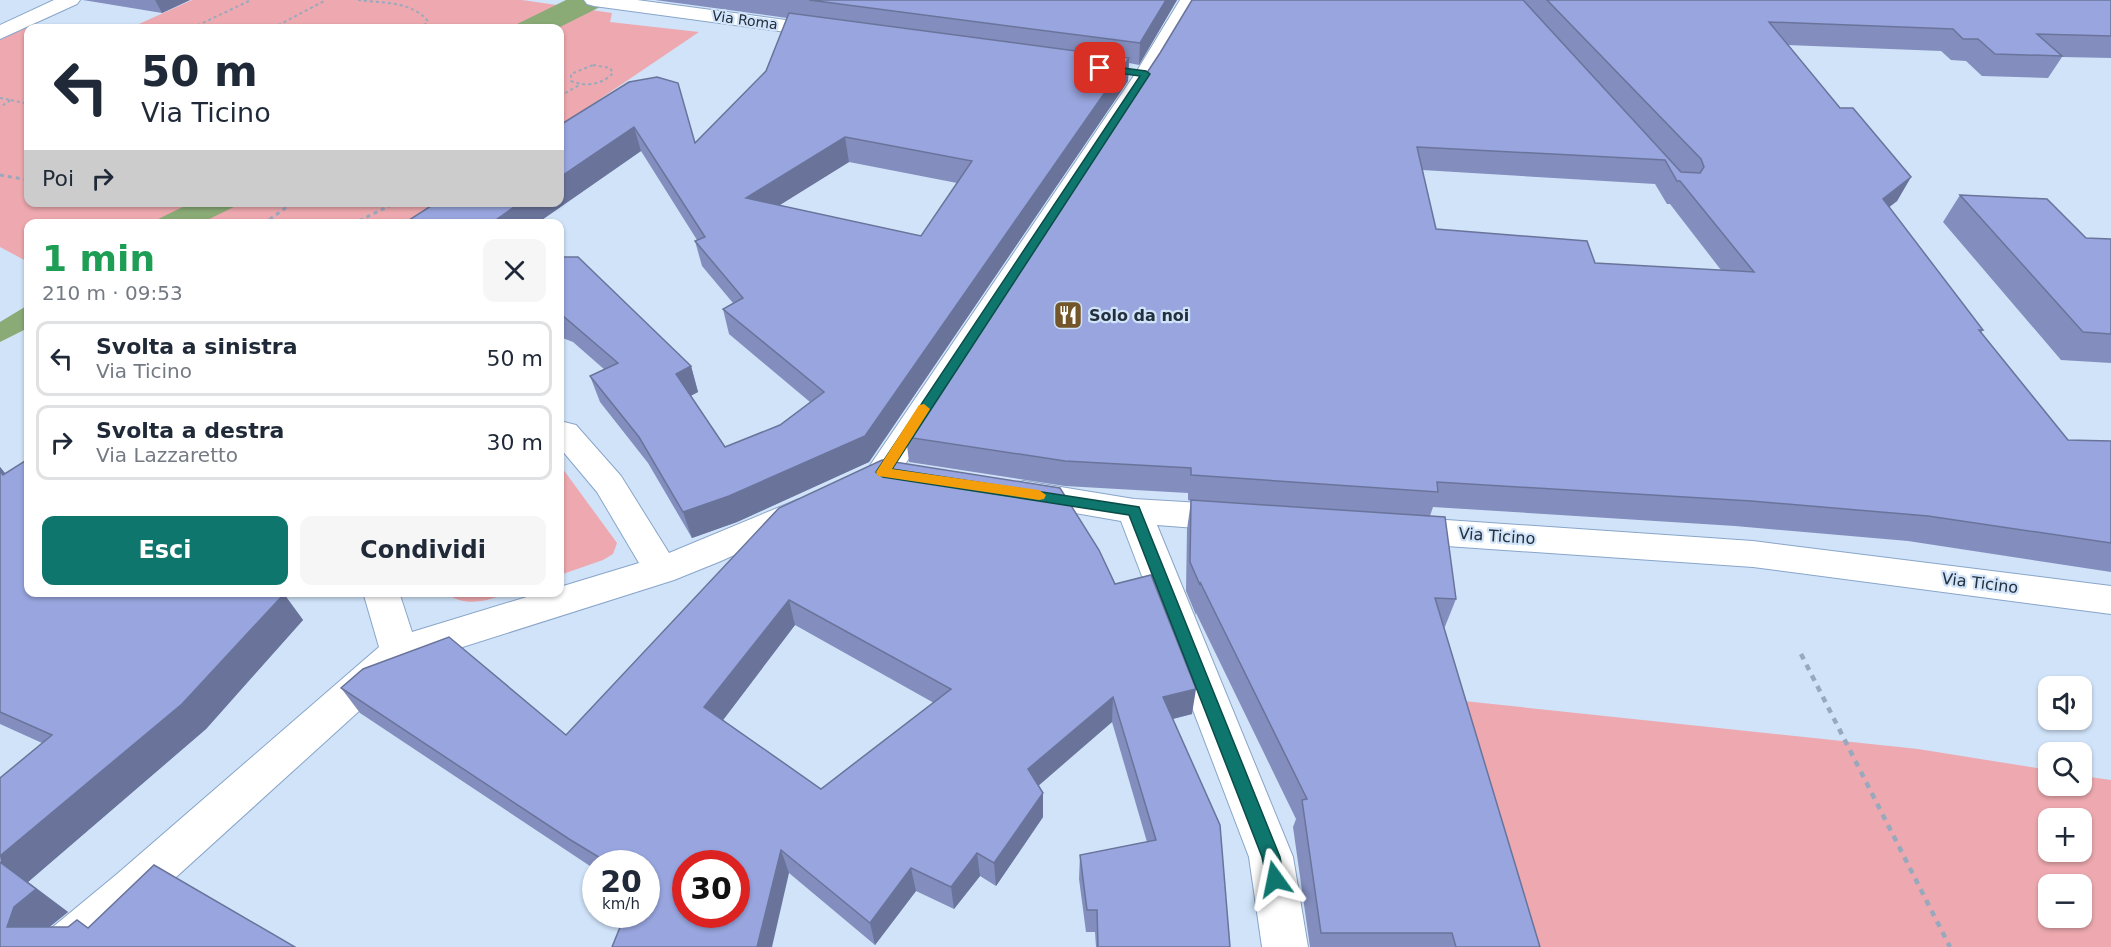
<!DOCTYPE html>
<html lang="it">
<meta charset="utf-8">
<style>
:root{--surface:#fff;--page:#f6f6f7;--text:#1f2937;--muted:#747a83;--line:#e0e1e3;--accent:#0f766e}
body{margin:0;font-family:"DejaVu Sans",sans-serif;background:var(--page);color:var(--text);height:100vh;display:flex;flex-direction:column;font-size:22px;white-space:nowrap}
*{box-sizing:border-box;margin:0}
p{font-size:20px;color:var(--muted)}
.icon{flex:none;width:33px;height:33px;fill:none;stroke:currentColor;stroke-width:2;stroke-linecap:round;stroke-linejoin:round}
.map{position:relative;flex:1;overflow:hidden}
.drawer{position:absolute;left:24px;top:219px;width:540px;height:378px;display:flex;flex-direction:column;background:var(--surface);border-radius:12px;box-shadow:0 2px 4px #0004}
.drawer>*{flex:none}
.guide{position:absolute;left:24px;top:24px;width:540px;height:183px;border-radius:12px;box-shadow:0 2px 4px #0004;background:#fff;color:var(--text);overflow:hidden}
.controls{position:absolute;left:2038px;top:676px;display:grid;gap:12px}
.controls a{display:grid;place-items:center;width:54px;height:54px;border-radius:12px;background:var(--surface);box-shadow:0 2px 4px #0004;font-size:30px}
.speed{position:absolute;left:582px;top:850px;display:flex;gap:12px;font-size:30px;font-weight:700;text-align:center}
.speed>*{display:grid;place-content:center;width:78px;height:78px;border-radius:50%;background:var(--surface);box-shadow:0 2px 4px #0004;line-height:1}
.speed small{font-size:15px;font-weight:400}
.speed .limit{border:9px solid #d22;background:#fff;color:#111}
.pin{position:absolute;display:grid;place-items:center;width:51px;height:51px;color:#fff;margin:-26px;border-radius:12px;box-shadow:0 3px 9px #0006}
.me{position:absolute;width:66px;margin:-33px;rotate:348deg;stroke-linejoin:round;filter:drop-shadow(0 0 4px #0008)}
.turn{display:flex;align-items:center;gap:21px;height:126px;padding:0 18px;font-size:27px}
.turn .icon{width:78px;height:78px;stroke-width:2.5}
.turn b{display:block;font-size:42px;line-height:51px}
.then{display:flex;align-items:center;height:57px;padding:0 18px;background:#0003;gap:12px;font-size:22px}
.round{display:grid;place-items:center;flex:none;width:63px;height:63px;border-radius:12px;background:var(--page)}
.headline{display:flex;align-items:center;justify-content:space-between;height:102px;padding:0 18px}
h1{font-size:36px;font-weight:600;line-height:45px;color:#1e9e55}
.action{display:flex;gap:12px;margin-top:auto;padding:12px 18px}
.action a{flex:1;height:69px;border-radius:12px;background:var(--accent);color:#fff;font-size:24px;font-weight:600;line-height:69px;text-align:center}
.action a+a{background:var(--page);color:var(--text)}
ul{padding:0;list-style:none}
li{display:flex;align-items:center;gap:18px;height:75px;margin:0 12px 9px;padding:0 6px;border:3px solid var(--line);border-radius:12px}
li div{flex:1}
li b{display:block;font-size:22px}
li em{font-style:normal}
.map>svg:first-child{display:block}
.green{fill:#eda9af;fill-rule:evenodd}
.water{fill:#8aab76}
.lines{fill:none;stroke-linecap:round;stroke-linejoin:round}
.minor-casing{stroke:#88a5c9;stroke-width:2}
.path-far2{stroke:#98a9bd;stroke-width:2;stroke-dasharray:3 3;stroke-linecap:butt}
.path-far1{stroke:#98a9bd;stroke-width:3;stroke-dasharray:4 4;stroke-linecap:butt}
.path{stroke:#98a9bd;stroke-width:4.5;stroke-dasharray:6 6;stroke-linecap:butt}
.minor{fill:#fff;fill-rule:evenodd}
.wall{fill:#838ebf;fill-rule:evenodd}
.shaded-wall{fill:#6a749b}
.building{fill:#98a5de;stroke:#6a749b;stroke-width:1.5;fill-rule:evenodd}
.route{fill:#0f766e;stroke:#0a4d48;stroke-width:1.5}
.slow{fill:#f59e0b}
.labels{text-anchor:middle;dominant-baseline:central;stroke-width:4.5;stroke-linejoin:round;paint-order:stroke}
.far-street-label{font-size:14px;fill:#232f3d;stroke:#d0e3f9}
.poi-label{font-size:16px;font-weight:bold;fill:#232f3d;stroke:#d0e3f9;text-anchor:start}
.street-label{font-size:16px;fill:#232f3d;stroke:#d0e3f9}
</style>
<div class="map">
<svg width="2111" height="947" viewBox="0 0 2111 947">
<rect width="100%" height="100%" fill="#d0e3f9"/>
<g class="green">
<path d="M192 0H522L612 13 610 22 699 32 560 126V28H130Z"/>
<path d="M29 26 52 28H28V202L446 203 415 223 28 224V262L0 247V40Z"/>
<path d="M560 465 617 543 613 554 603 560 560 575Z"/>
<path d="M444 593H510C485 601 468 608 444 593Z"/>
<path d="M1454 700 1918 749 2049 770V786H2082V776L2111 780V947H1526ZM2049 819H2082V852H2049ZM2049 885H2082V918H2049Z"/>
</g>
<g class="water">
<path d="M566 0H614L558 28H509Z"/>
<path d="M193 202H242V203L201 223H150Z"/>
<path d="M28 305V328L0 342V322Z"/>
</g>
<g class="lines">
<g class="minor-casing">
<g id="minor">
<path d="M54 0H80L77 4 0 39V25Z"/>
<path d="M584 0H637L830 26 837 28 840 32 837 36 830 38 594 6 587 4Z"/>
<path d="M1180 0H1200L1157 74 895 480 883 484 871 480 867 472 871 464 1135 74Z"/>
<path d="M560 421 576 425 621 476 669 553 799 499 811 502 816 511 811 520 721 561 674 580 412 663 99 947H41L48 931 117 874 379 647 363 592H399L412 632 543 592H560V587L639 563 597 492 560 448Z"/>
<path d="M1024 481 1134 499 1235 505 1247 509 1252 518 1247 527 1235 531 1157 525 1293 857 1308 947H1262L1249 857 1121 521 1012 502 1007 493 1012 484Z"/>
<path d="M1403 517 1753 541 2111 586V614L1753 567 1403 543 1391 539 1386 530 1391 521Z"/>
</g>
</g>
<g class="path-far2">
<path d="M358 0C382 3 411 1 428 21L422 28"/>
<path d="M192 28 251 0"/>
<path d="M273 28 326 0"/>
<path d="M593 65 610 68 613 73C602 85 586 87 571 81V74Z"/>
<path d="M560 96 581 84"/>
<path d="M0 98 11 100 0 107"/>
<path d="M11 100 28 104"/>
</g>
<g class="path-far1">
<path d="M0 175 28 180"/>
<path d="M263 224 294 202"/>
<path d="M352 224 398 202"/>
</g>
<path class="path" d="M1801 654 1950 947"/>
<use href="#minor" class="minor"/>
</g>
<g class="wall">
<path d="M83 0H190L162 13Z"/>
<path d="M655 0H1177L1139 65 1129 63 1128 81 869 462 737 522 692 538 648 463 600 402 590 376 605 370 573 342 560 337V257L691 366 698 392 690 396 725 447 780 425 810 402 729 334 723 309 733 303 702 266 695 241 697 240 641 151 536 224 629 82 695 143 766 71 787 18ZM849 162 957 183 921 236 779 205Z"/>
<path d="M1192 0H2111V58L2062 57 2048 78 1982 76 1966 61 1951 60 1941 51 1787 45 1840 108 1911 177 1897 201 1889 207 1983 330 1981 333 2068 440 2111 441V572L1908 541 1735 526 1433 507 1430 516 1456 599 1444 629 1540 947H1310L1293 827 1296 819 1196 613V615L1186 591 1187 529 1191 501 1188 500V493L1065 486 909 462 906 437 1160 53ZM1422 170 1655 184 1667 204H1670L1721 270 1595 263 1436 229Z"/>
<path d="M1960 195 2086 238 2111 239V363L2061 360 1943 222Z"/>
<path d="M0 467 5 473 28 592 284 594 303 620 206 729 28 882 68 912 49 927 89 928 295 947H0L42 743 0 724Z"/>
<path d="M779 508 1115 584 1192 714 1173 719 1230 947H1096L1095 932H1086L1079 879 1080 855 1147 842 1112 722 1038 785 1043 817 996 886 980 876 954 909 916 891 875 945 789 873 646 864H596V870L360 713 341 688 566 735ZM795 625 934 703 821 789 723 720Z"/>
</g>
<g class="shaded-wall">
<path d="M155 0H190L162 13Z"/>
<path d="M1166 0H1177L1139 65 1140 43Z"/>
<path d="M1129 58 1128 81 869 462 737 522 692 538 683 512 729 496Z"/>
<path d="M634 127 641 151 536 224H490L521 202H560V177Z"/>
<path d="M845 137 849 162 751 223 746 198Z"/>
<path d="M1911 177 1897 201 1869 223 1883 199Z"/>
<path d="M691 366 698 392 683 400 676 374Z"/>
<path d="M0 467 27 501 0 471Z"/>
<path d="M284 594 303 620 206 729 28 882 68 912 47 929 7 927 0 856Z"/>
<path d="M789 600 795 625 714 732 704 707Z"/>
<path d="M1196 689 1192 714 1160 722 1163 697Z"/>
<path d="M1113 697 1112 722 1029 794 1028 769Z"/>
<path d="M1043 793V817L996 886 994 863Z"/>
<path d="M781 850 789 873 772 947H757Z"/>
<path d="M977 853 980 876 954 909 951 887Z"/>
<path d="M911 868 916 891 875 945 870 923Z"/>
</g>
<g class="building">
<path d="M809 0H1166L1140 43Z"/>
<path d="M1192 0H1523L1681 172 1700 173 1704 167 1701 159 1547 0H2111V36L2037 34 2062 56 1995 54 1978 39H1963L1953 29 1769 22 1840 108H1853L1911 177 1883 199 1983 330H1979L2068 440 2111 441V543L1928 516 1751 501 1437 482 1438 492 1191 475V468L1065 461 906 437 1160 53ZM1417 147 1665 160 1677 181H1680L1754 272 1595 263 1587 241 1436 229Z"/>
<path d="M789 13 1129 58 865 436 729 496 683 512 639 437 590 376 618 363 563 316 560 315V257H578L691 366 676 374 725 447 780 425 824 392 723 309 743 298 695 241 705 237 634 127 560 177V125L629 82 657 77 678 83 695 143 766 71ZM845 137 972 161 921 236 746 198Z"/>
<path d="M1960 195 2047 199 2086 238 2111 239V334L2083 332Z"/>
<path d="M437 202H521L490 224H403Z"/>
<path d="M28 459V592H278L284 594 182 704 0 856V778L52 735 0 712V471L3 475Z"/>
<path d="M882 460 1060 488 1099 550 1115 584 1151 575 1196 689 1163 697 1220 825 1230 947H1098L1097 910H1087L1080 855 1156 840 1113 697 1028 769 1043 793 994 863 977 853 951 887 911 868 870 923 781 850 757 947H612L625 915H646V864H610L569 839 341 688 363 669 449 637 566 735 779 508ZM789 600 951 689 821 789 704 707ZM686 864H736V915H686Z"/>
<path d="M1191 500 1445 517 1456 599 1435 598 1540 947H1456L1452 933H1321L1302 800 1307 799 1200 582V585L1190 562Z"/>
<path d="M0 862 36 889 14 907 7 927H68L77 920 88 928 154 865 295 947H0Z"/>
</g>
<path class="route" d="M1100 65 1146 71 1150 74 892 469 1139 507 1280 857 1284 879 1281 886 1275 888 1268 886 1262 857 1129 515 883 477 876 472 1140 76 1097 70 1096 68Z"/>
<path class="slow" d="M924 404 930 409 892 469 1039 490 1046 495 1044 499 1039 500 878 476 876 472 878 469 919 405Z"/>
<defs>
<g id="restaurant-square" transform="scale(1.5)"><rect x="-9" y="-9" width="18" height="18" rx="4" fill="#74562b" stroke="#d0e3f9"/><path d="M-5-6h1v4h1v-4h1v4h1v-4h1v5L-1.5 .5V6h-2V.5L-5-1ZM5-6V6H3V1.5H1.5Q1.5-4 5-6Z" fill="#fff"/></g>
</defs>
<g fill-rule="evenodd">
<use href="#restaurant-square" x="1068" y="315"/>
</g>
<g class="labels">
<g class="far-street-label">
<text transform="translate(745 20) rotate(8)">Via Roma</text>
</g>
<g class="poi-label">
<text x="1089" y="315">Solo da noi</text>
</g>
<g class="street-label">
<text transform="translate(1497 536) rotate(4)">Via Ticino</text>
<text transform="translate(1980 583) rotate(7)">Via Ticino</text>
</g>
</g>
</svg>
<div class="controls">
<a><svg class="icon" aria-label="sound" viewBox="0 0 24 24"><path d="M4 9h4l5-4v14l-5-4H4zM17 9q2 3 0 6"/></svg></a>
<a><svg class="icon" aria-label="search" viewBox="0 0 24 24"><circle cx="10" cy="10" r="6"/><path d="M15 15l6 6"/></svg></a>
<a>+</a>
<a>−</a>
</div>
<div class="speed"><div>20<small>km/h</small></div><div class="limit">30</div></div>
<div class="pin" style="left:1100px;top:68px;background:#d93025"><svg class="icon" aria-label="arrive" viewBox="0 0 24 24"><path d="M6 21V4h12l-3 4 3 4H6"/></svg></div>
<svg class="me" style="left:1275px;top:879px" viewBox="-20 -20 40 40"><path d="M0-17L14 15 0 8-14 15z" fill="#0f766e" stroke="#fff" stroke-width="4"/></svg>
<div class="guide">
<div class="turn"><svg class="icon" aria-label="left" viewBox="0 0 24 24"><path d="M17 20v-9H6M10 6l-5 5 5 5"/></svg><div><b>50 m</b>Via Ticino</div></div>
<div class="then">Poi<svg class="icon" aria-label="right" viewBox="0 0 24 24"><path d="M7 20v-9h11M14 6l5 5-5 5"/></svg></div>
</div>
<section class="drawer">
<div class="headline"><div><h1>1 min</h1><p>210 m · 09:53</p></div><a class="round"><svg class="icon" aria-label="close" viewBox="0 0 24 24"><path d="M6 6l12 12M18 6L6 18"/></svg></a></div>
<ul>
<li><svg class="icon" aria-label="left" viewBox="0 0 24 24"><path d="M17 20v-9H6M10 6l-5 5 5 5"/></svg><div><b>Svolta a sinistra</b><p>Via Ticino</p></div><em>50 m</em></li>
<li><svg class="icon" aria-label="right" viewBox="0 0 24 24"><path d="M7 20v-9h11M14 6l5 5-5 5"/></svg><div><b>Svolta a destra</b><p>Via Lazzaretto</p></div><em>30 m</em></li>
</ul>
<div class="action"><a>Esci</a><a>Condividi</a></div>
</section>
</div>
